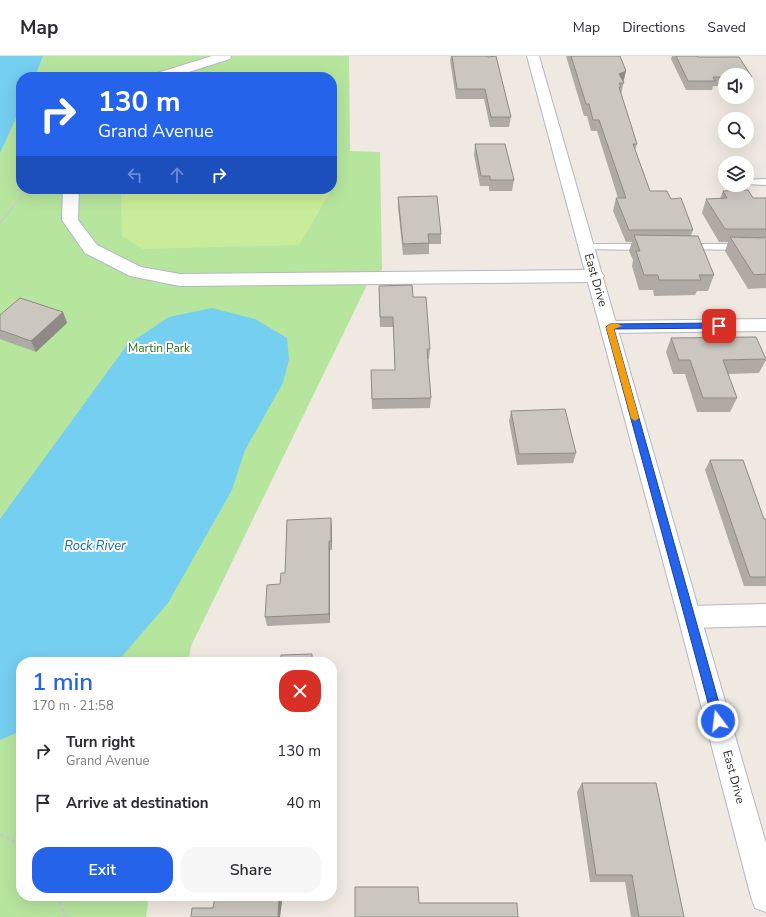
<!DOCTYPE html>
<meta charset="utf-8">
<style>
:root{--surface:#fff;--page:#f7f7f7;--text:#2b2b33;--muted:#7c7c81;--line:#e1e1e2;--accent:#2563eb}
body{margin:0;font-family:"Nunito Sans",sans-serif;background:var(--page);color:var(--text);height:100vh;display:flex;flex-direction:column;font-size:15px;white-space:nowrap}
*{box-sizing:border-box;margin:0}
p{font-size:13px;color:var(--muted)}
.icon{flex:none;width:22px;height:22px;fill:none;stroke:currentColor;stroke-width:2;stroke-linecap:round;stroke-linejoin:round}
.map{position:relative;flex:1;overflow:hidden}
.side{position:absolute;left:16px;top:601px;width:321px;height:244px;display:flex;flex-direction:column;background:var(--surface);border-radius:16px;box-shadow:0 4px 16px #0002}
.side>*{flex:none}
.guide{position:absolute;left:16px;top:16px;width:321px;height:122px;border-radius:16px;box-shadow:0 4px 16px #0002;background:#2563eb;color:#fff;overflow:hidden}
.buttons{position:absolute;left:718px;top:12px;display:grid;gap:8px}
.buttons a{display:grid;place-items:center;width:36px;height:36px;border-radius:50%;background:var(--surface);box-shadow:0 4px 16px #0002;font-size:20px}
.pin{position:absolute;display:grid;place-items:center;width:34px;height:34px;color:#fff;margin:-17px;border-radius:8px;box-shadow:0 2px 6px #0006}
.me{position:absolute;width:44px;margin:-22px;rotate:345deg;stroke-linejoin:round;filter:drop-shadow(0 0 3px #0008)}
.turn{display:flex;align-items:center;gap:14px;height:84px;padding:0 16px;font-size:18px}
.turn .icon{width:52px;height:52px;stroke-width:2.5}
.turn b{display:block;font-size:28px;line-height:34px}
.lanes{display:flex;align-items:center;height:38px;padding:0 16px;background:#0003;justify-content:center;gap:20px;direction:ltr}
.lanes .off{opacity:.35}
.round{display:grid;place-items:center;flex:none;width:42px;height:42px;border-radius:16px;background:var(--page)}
.head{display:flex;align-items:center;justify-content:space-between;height:68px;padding:0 16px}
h1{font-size:24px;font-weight:600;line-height:30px;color:var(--accent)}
.button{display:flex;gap:8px;margin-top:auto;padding:8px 16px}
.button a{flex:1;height:46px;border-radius:16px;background:var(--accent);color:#fff;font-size:16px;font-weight:600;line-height:46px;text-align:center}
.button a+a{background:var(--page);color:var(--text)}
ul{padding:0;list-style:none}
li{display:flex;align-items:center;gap:12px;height:52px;padding:0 16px}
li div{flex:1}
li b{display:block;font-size:15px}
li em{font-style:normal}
header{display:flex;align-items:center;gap:24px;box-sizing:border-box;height:56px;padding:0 20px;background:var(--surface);border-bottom:1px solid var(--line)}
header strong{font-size:19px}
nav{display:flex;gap:22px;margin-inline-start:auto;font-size:14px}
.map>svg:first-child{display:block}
.green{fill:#b6e59e}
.pitch{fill:#c9ec9a}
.water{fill:#75cff0}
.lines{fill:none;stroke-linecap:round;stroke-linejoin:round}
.lane-casing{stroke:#b4b7c1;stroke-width:2}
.street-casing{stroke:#b4b7c1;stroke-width:2}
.secondary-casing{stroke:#b4b7c1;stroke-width:2}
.path-far2{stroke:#c9c9c9;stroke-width:1.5;stroke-dasharray:2 1.5;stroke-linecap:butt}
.path-far1{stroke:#c9c9c9;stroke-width:2;stroke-dasharray:2.5 1.5;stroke-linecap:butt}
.path{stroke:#c9c9c9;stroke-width:3;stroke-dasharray:4 2.5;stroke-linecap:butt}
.lane{fill:#fff;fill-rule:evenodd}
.street{fill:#fff;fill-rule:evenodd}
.secondary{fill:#fff;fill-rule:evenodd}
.wall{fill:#afaba4}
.shaded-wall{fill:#8e8b86}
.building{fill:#cbc7bf;stroke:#8e8b86}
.route{fill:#2563eb;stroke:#184099}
.slow{fill:#f59e0b}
.labels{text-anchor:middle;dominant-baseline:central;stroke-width:4;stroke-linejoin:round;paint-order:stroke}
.street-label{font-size:12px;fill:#2e2e2e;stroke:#fff}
.park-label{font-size:12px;fill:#2c6e1b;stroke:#fff}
.water-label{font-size:13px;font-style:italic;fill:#0d6fa3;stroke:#fff}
</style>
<header>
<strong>Map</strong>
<nav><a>Map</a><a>Directions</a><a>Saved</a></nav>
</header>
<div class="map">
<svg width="766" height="861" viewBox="0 0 766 861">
<rect width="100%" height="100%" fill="#efe9e1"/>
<path class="green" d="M35 0H349L350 95 380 96 382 213 367 229 191 590 188 606H21V840H149L146 861H0V85L21 39V133H332V21H29Z"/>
<path class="pitch" d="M121 133H332L299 189 143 193 122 180Z"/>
<g class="water">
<path d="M0 0H43L35 21H21V51L0 97Z"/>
<path d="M212 252 255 263 287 282 289 303 283 327 245 394 232 434 168 547 117 606H21V675L0 684V463L127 289 169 261Z"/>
</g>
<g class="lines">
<g class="lane-casing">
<g id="lane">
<path d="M766 123V129L747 128V124Z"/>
<path d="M587 188H647L652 191 647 194 583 193 582 191 583 189Z"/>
<path d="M684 188H743L748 191 743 194 680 193 679 191 680 189Z"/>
</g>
</g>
<g class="street-casing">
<g id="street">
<path d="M212 0H231L230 3 173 21H152L154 18Z"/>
<path d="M63 133H79L78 164 97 189 141 211 180 218 595 214 601 216 604 220 601 224 595 226 180 230 130 220 85 197 62 164Z"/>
<path d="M766 263V275L610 277 603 275 601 271 603 267 610 265Z"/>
<path d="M766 548V570L690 572 681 569 678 561 681 553 690 550Z"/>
</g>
</g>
<g class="secondary-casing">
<path id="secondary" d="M527 0H539L766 787V856L755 852 751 841 678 561Z"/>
</g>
<g class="path-far2">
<path d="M45 21 48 0"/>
<path d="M13 151 27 133"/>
</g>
<path class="path-far1" d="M0 167 14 150"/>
<g class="path">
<path d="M0 778 21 789"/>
<path d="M58 840 65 861"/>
</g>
<use href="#lane" class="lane"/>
<use href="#street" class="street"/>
<use href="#secondary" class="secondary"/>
</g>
<g class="wall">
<path d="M451 0H488L511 61 509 71H490L484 43H456L450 4Z"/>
<path d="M566 0H620L626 15 621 39 637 88 635 94 650 135 671 143 693 174 691 180 714 219 708 235H697L695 239 654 240 653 234H639L632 210 633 204 629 195 632 186H626L613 155 616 142H618L597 75H591L587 60H584Z"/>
<path d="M672 0H697L698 1 752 21 749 29 747 30V19H725V30H713L712 34H686L671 3Z"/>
<path d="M475 88 514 124 512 135H489V130H480L474 99Z"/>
<path d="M723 135 753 142H766V232L748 233 725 195 728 186H719L702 157 706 143H720Z"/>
<path d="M398 141 441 178V188H429V198L403 199 398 151Z"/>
<path d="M379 230 413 241 430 293 429 303H428L431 342 430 352 372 353 371 314H395L393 271H380Z"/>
<path d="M63 256 67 267 36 296 0 283V259Z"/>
<path d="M671 282 766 303V304L759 317 728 318 737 342 730 356H697L685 318H673L666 296Z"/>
<path d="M511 355 576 397 573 407 517 409 509 365Z"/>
<path d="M710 404 764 463H766V530H744L705 414Z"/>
<path d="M331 462 332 472V494H330V567L267 570 265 561 285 517Z"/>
<path d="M582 727 684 861H631L625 826H590L577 736Z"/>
</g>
<g class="shaded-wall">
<path d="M626 15 623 26 619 27V18Z"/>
<path d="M63 256 67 267 36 296 31 285Z"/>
<path d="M331 462 332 472V494L331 485Z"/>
<path d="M329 485 330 494V567L329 558Z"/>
<path d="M279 841 282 846 280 861H278Z"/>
</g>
<g class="building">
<path d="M452 0H488V1L496 0 511 61H491L485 33H457Z"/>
<path d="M571 0H620L626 15 619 18 624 27H619L621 31H619L637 88H633L650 135H667L671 143 681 142 693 174H629L616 142H626L599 64H593L589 48H586Z"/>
<path d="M676 0H697L698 1H739L752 21H747V19H725V21H713L715 25H688Z"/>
<path d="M475 88H505L514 124H490V120H481Z"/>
<path d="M748 134 753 142H766V174L764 173H725L706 143 727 142 723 135Z"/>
<path d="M437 140 441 178H428L429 187 403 188 398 141Z"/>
<path d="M634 179 698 180 714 219H699L701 224H659L658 219H644L636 195H640Z"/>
<path d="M766 180V218L754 219 730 181 764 182Z"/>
<path d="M412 229 413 241H426L430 293H427L431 342 372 343 371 314H395L393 261H380L379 230Z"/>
<path d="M20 242 63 256 31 285 0 274V259Z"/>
<path d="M756 281 766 303 723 304 737 342H703L690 304H679L671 282Z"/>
<path d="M565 353 576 397 519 398 511 355Z"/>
<path d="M710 404H743L764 463H766V521H750Z"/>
<path d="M331 462V485H329V558L265 561 267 529 280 528 281 517H285L287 464Z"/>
<path d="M312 598V606H280L281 599Z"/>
<path d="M582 727H656L684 861H639L632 819H596Z"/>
<path d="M355 831H418L419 847H517L518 861H355Z"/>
<path d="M215 841H279L278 861H191L192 852H213Z"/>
</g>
<path class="route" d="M719 267 723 270 722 272 614 273 724 665 722 669 718 670 714 669 713 665 606 271 610 268Z"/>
<path class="slow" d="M610 268H618L622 270 614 273 639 362 635 365 631 362 606 271Z"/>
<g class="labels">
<g class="street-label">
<text transform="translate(596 224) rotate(74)">East Drive</text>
<text transform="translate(734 721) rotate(75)">East Drive</text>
</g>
<g class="park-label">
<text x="159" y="292">Martin Park</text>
</g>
<g class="water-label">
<text x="95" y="490">Rock River</text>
</g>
</g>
</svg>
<div class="buttons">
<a><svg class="icon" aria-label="sound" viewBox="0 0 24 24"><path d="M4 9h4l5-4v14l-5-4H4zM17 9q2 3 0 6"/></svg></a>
<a><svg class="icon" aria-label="search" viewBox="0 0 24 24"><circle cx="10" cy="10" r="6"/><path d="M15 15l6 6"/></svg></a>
<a><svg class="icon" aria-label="layers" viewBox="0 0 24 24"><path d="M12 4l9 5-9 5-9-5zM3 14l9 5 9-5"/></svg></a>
</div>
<div class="pin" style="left:719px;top:270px;background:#d93025"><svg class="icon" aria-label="arrive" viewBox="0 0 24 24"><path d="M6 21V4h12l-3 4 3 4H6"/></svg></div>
<svg class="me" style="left:718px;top:665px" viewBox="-20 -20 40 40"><circle r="17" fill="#2563eb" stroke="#fff" stroke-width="3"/><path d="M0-11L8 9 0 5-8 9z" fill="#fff"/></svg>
<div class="guide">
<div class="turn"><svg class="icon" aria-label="right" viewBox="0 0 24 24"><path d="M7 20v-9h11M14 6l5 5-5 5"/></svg><div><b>130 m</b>Grand Avenue</div></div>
<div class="lanes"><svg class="icon off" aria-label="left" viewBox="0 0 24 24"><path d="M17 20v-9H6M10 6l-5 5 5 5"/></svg><svg class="icon off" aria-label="ahead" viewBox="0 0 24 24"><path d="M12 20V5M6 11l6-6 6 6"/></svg><svg class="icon" aria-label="right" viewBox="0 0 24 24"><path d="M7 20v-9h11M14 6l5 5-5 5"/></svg></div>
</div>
<section class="side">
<div class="head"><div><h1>1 min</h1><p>170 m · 21:58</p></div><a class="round" style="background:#d93025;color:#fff"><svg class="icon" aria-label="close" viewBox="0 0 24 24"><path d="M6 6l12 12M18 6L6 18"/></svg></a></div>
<ul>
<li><svg class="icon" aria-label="right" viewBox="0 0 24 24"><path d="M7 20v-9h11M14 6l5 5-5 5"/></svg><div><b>Turn right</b><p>Grand Avenue</p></div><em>130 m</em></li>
<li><svg class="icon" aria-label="arrive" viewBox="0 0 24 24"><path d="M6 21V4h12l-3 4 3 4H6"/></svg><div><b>Arrive at destination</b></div><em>40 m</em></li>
</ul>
<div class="button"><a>Exit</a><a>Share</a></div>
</section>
</div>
